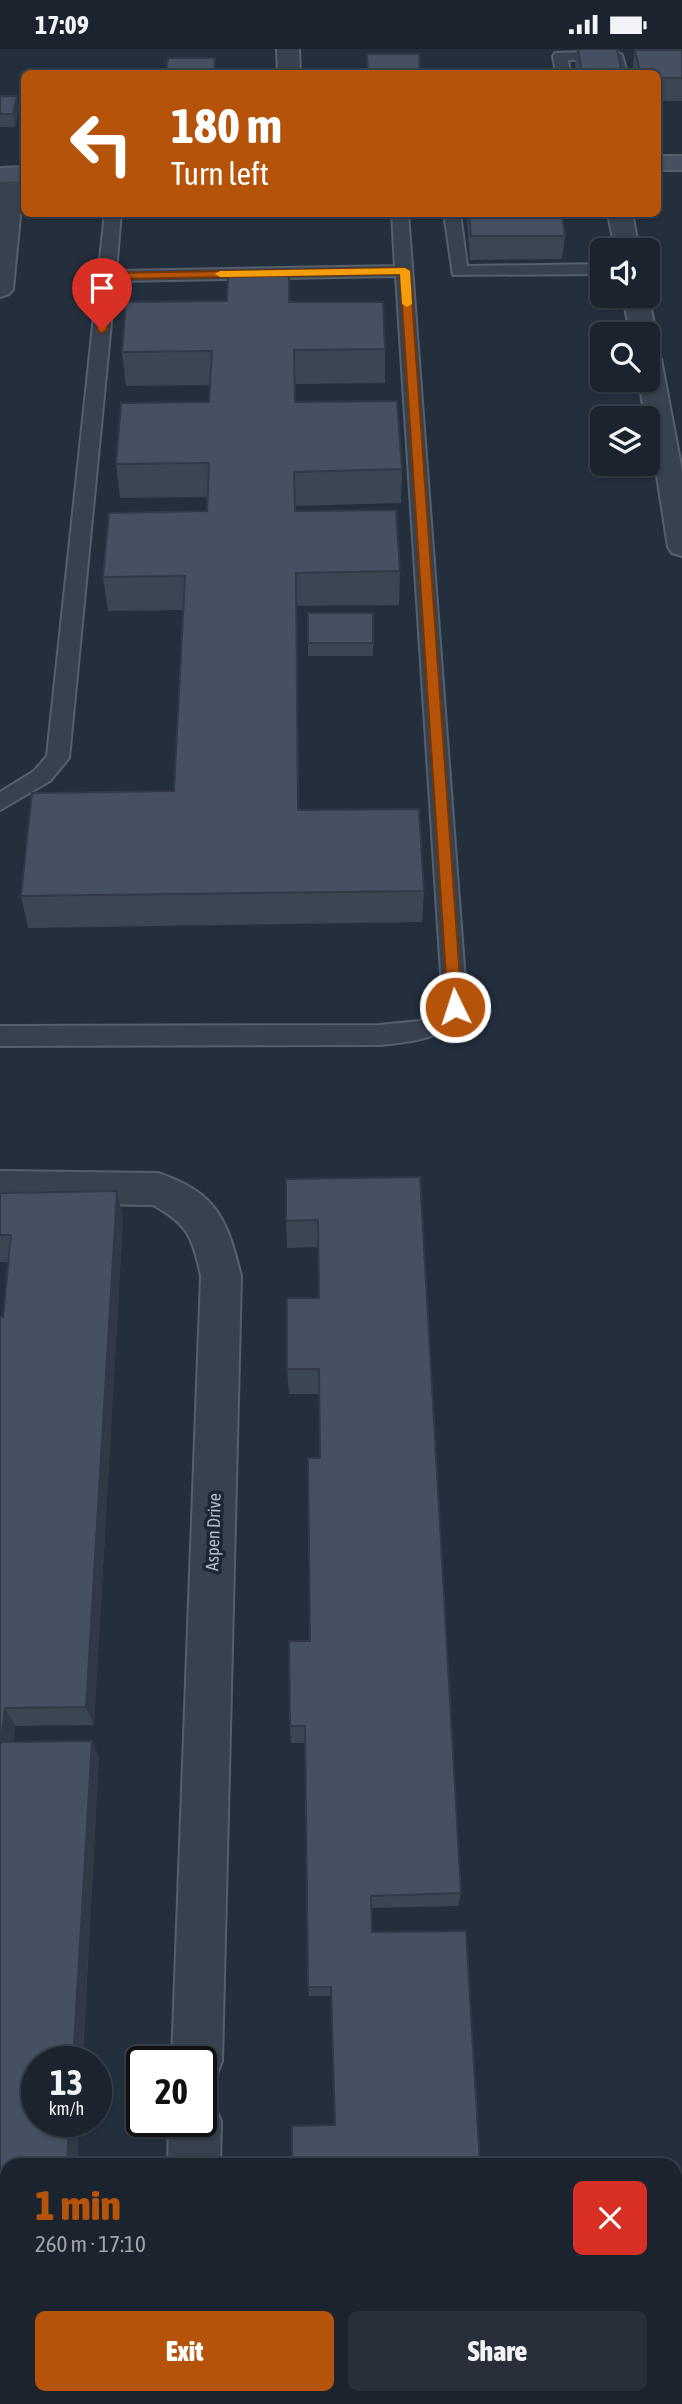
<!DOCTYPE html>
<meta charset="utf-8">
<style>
:root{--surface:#1b232e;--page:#282f3a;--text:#f1f3f6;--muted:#a0a4aa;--line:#39404a;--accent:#b45309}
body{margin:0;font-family:"Asap Condensed",sans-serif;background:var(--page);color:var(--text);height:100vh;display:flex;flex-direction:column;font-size:26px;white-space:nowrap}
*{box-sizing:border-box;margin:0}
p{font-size:23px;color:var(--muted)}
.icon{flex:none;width:38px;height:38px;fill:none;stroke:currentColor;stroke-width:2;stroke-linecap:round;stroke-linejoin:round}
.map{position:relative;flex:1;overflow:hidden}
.side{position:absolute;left:0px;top:2109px;width:682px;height:247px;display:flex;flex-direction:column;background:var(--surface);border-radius:21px 21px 0 0;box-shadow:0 2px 5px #0004,0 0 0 2px var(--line)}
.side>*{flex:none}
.top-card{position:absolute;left:21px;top:21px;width:640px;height:147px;border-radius:10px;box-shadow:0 2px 5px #0004,0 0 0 2px var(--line);background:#b45309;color:#fff;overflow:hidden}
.controls{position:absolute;left:590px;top:189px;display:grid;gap:14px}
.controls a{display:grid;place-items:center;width:70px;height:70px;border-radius:10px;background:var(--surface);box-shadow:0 2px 5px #0004,0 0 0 2px var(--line);font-size:35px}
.speed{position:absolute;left:21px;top:1997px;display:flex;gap:14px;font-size:35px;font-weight:700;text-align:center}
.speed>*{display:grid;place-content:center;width:91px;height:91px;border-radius:50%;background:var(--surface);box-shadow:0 2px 5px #0004,0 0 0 2px var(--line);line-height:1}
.speed small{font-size:18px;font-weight:400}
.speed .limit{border:4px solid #111;border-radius:10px;background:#fff;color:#111}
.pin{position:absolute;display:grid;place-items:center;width:60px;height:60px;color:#fff;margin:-72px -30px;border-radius:50% 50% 50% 0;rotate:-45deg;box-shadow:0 0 7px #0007}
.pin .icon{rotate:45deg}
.me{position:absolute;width:77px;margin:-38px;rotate:356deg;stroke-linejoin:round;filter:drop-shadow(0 0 5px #0008)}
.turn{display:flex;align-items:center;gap:24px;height:147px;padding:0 35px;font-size:32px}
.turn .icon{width:91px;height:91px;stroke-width:2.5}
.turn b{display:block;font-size:49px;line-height:60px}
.round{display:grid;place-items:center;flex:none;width:74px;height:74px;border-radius:10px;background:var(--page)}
.head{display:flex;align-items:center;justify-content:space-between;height:119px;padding:0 35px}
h1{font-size:42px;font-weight:800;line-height:52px;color:var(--accent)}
.button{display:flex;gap:14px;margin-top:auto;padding:14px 35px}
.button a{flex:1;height:80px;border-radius:10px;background:var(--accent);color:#fff;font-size:28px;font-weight:800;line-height:80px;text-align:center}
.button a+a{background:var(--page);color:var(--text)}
.status{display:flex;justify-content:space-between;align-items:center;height:49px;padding:0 35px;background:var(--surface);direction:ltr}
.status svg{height:19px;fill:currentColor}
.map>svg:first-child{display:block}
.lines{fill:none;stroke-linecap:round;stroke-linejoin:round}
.lane-casing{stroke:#565f6c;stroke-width:4}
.street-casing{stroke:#565f6c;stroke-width:4}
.secondary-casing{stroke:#565f6c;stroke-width:4}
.lane{fill:#38414e;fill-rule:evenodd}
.street{fill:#38414e;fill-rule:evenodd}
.secondary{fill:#465061;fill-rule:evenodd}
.wall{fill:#3b4654}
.shaded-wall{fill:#303945}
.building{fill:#455162;stroke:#303945;stroke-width:2}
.route{fill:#b45309;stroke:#753606;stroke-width:2}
.slow{fill:#f59e0b}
.labels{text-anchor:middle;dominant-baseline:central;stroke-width:7;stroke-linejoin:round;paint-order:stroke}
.street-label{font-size:18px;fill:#b4bcc9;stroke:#1d2633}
</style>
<div class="status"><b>17:09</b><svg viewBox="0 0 49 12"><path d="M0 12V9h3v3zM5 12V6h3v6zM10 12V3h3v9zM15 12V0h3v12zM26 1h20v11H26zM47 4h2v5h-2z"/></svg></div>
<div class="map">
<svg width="682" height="2355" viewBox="0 0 682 2355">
<rect width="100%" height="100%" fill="#242f3e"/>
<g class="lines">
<g class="lane-casing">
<g id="lane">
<path d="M615 2 622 6 627 24H613L609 11H568L570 24H556L553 7 555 4Z"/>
<path d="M105 164H121L116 222 395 217 392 164H408L467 958C450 990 411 993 379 996L0 997V977L379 976 420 972 443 955 396 227 115 232 69 709 50 732 0 761V743L34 722 47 707Z"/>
<path d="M444 164H460L467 217 602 215V225L453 226Z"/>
</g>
</g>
<g class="street-casing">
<g id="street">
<path d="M277 0H299L300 24H278Z"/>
<path d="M12 119 20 121 24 126 13 240 9 245 0 248V129L4 121Z"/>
<path d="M608 164H632L639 201H615Z"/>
<path d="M648 245 656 285 648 292V285H630L623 247Z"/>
<path d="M648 302 657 304 661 310 682 422V507L672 504 668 498 648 369H645L639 331H648Z"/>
<path d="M0 1122 158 1124C217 1144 227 1170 241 1227L222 2012 215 2030 201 2035V2012H172L201 1227C193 1189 188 1175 153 1156L0 1154Z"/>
<path d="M201 2049 213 2054 221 2072 220 2116H168L169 2072H201Z"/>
<path d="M159 2348H215L214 2355H158Z"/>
</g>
</g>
<g class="secondary-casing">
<g id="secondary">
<rect x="658" y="107" width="24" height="14"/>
<path d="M24 118V132L0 133V119Z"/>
</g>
</g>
<use href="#lane" class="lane"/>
<use href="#street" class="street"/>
<use href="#secondary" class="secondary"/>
</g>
<g class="wall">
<path d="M577 0H617L622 24H576L575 17Z"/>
<path d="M635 1H682V52H658V24H632Z"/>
<path d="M0 47H17L19 60 15 78H0Z"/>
<path d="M467 164H562L565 187 562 210 470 211 467 172Z"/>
<path d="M289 224V253L385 300V334L295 335V353L402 420 401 454 295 457V462L400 522 399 556 297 557 299 761 424 842 422 873 28 879 21 847 174 742 183 561 108 562 103 528 207 462V448L120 449 116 415 209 353 210 336 126 337 122 303Z"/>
<rect x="308" y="564" width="65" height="43"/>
<path d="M420 1128 461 1844 458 1857 372 1859 335 2076 331 1947H309L308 1938 305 1694H291L290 1677 310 1592 320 1409 319 1345H289L287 1320 319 1249 318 1198 287 1199 286 1172Z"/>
<path d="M117 1142 123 1170 94 1676 15 1677 13 1693 92 1692 99 1708 77 2116H7L64 2348 63 2355H0L3 1268 8 1213H0V1144Z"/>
<path d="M493 2348 294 2354 296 2349Z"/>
</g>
<g class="shaded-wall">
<path d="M17 47 19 60 15 78 13 65Z"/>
<path d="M296 524 297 557 299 794 298 761Z"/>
<path d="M117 1142 123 1170 94 1676 86 1658Z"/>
<path d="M5 1659 15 1677 12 1709 1 1693Z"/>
<path d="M92 1692 99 1708 82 2012H73Z"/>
<path d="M69 2072H79L77 2116H67Z"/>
<path d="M53 2348H64L63 2355H53Z"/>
</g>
<g class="building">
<path d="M578 0H617L622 24H582Z"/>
<path d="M635 1H682V29H658V24H640Z"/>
<path d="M367 5H419L420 24H368Z"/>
<path d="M168 9H215L214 24H166Z"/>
<path d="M0 47H17L13 65H0Z"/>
<path d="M469 164H562L565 187H471Z"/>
<path d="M228 224H289V253H383L385 300 294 301 295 353 397 352 402 420 294 423 295 462 396 461 400 522 296 524 298 761 419 760 424 842 21 847 32 744 174 742 185 527 103 528 109 464 207 462 209 414 116 415 121 354 209 353 212 302 122 303 126 253 227 252Z"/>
<rect x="308" y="564" width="65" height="30"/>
<path d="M420 1128 461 1844 371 1847 372 1883 466 1882 480 2116H292V2077L335 2076 331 1938H308L305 1677H290L289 1592H310L308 1409H320L319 1320H287V1249H319L318 1171 286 1172V1130Z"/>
<path d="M117 1142 86 1658 5 1659 1 1693 92 1692 73 2012H37V2072H69L67 2116H7V2348H53V2355H0V1268H3L11 1186H0V1144Z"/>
<path d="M339 2348H493L494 2355H294V2354L339 2352Z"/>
</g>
<path class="route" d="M405 219 410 222 462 958 455 964 448 958 400 225 112 230 107 281 102 284 97 281 102 227 107 224Z"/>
<path class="slow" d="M405 219 410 222 412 255 407 258 402 255 400 225 220 228 215 225 220 222Z"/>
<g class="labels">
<g class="street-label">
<text transform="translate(213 1483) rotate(-88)">Aspen Drive</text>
</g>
</g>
</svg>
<div class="controls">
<a><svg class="icon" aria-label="sound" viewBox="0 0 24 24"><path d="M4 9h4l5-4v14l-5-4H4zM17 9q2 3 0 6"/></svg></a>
<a><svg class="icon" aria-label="search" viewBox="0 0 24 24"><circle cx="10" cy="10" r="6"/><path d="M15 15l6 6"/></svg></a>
<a><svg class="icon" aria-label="layers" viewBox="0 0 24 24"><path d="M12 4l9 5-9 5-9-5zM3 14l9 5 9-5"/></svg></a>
</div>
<div class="speed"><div>13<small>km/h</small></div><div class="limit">20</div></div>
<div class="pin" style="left:102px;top:281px;background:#d93025"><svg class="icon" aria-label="arrive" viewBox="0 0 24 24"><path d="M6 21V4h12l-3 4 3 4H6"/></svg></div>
<svg class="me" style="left:455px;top:958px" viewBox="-20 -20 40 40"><circle r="17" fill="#b45309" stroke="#fff" stroke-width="3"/><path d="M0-11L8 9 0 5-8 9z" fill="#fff"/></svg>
<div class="top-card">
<div class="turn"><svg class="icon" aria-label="left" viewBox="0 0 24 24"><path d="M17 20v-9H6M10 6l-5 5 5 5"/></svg><div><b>180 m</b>Turn left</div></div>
</div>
<section class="side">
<div class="head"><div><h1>1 min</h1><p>260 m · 17:10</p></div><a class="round" style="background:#d93025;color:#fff"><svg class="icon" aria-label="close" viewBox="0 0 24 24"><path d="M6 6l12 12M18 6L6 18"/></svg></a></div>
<div class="button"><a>Exit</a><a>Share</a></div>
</section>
</div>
